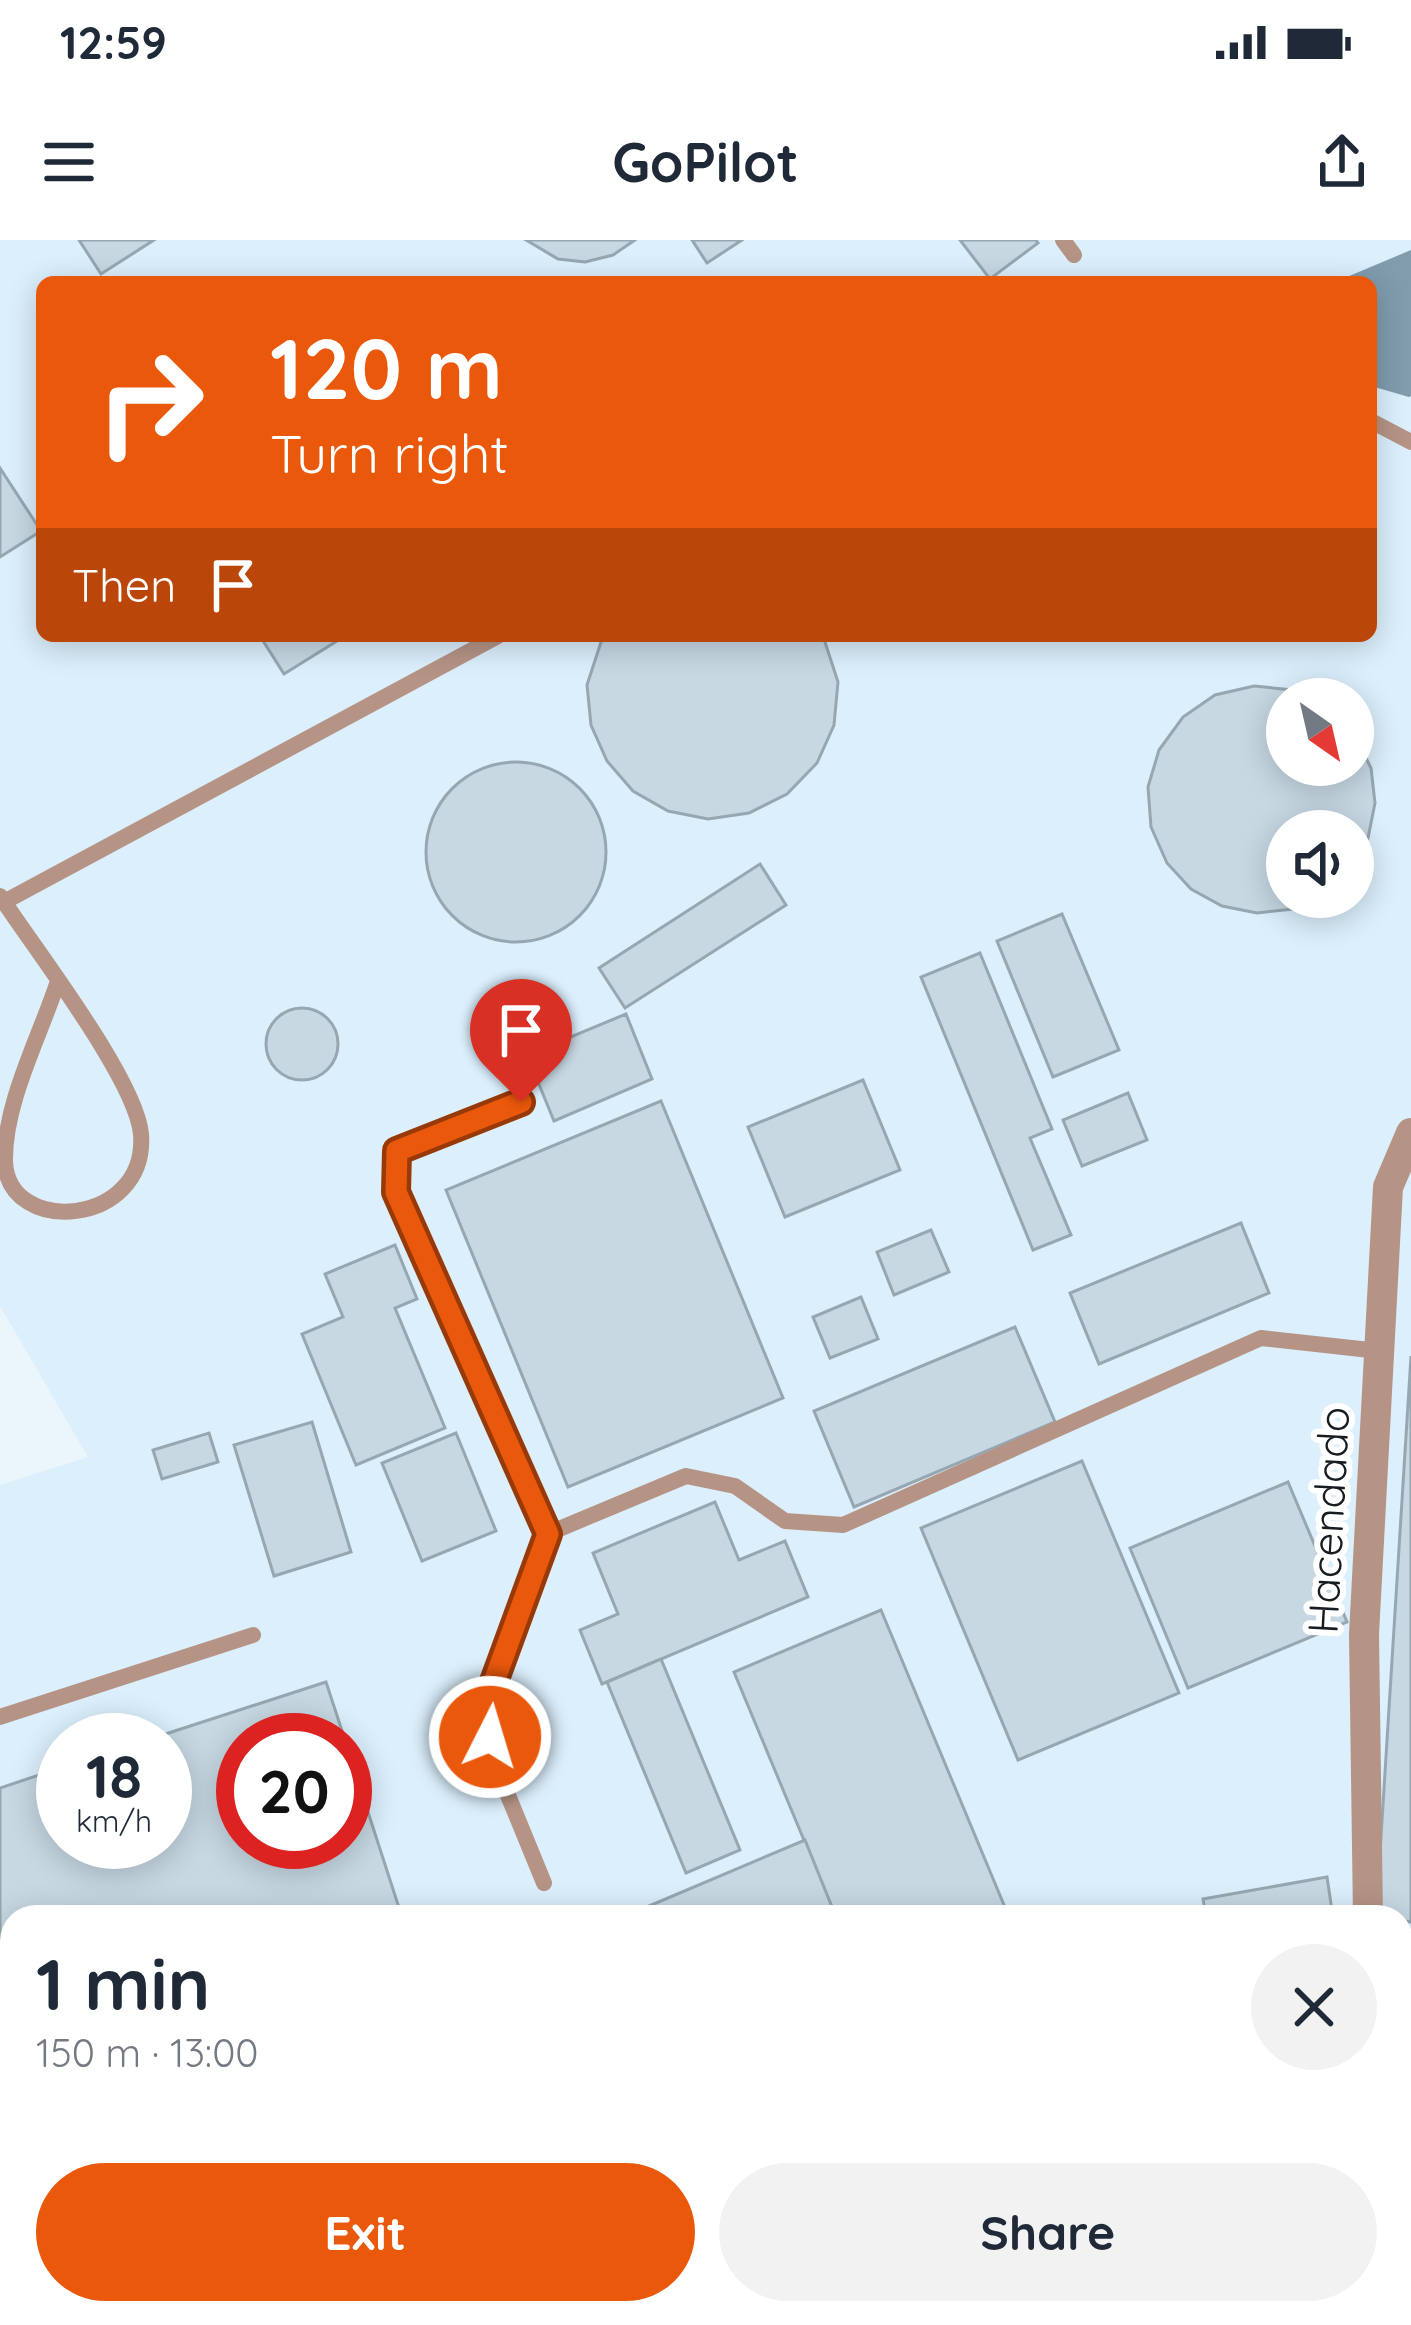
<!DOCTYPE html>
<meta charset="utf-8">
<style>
:root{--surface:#fff;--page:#f2f2f3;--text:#1f2937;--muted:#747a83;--accent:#ea580c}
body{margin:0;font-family:Quicksand,sans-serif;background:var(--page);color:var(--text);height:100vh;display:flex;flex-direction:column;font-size:45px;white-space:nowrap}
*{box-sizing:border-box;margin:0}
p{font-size:39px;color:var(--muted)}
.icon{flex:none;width:66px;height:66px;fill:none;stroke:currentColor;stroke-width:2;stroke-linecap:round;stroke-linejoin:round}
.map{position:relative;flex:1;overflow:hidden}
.side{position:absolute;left:0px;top:1665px;width:1413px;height:420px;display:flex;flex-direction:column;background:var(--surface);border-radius:36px 36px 0 0;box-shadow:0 6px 30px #0003}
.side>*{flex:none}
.hud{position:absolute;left:36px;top:36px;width:1341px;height:366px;border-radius:18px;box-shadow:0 6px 30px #0003;background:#ea580c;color:#fff;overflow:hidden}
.needle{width:78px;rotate:146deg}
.buttons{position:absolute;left:1266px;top:438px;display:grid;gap:24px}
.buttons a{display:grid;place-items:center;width:108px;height:108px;border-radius:50%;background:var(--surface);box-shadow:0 6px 30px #0003;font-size:60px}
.speed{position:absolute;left:36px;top:1473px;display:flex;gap:24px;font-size:60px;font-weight:700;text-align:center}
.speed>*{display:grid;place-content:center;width:156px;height:156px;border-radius:50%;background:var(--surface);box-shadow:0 6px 30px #0003;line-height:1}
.speed small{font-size:30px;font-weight:400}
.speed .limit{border:18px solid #d22;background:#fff;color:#111}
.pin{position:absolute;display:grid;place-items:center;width:102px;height:102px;color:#fff;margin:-123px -51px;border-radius:50% 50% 50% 0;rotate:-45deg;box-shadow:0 0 12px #0007}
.pin .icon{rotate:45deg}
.me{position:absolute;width:132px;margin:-66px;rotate:5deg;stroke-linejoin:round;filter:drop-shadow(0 0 9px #0008)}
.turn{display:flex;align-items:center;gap:42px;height:252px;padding:0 36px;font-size:54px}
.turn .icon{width:156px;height:156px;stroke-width:2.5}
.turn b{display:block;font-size:84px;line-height:102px}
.then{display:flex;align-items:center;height:114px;padding:0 36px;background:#0003;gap:24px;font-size:45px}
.round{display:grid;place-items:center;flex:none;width:126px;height:126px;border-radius:63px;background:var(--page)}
.head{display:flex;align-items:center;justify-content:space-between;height:204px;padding:0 36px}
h1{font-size:72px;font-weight:800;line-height:90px}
.action{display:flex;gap:24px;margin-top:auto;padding:24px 36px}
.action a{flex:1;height:138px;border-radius:72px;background:var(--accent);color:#fff;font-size:48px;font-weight:800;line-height:138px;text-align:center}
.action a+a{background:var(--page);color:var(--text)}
.status{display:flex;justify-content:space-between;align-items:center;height:84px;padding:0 60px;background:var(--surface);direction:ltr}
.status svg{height:33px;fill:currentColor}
header{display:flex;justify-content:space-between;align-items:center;height:156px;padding:0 36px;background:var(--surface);font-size:54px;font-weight:800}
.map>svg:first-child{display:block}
.built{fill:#dbeffc;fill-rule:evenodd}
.water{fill:#809cad}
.building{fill:#c7d8e3;stroke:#96a7b1;stroke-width:3}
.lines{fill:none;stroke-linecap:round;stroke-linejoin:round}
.service{stroke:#b59486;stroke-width:16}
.minor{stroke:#b59486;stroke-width:30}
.route-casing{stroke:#983908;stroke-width:30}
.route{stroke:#ea580c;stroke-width:21}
.labels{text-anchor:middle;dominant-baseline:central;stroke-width:12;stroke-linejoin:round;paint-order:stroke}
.street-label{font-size:42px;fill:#161c20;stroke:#fff}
</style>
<div class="status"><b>12:59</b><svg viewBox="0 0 49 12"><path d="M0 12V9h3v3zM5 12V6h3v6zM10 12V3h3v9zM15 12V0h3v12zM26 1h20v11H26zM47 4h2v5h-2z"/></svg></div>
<header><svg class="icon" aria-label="menu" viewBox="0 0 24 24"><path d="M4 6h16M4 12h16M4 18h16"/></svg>GoPilot<svg class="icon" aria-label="share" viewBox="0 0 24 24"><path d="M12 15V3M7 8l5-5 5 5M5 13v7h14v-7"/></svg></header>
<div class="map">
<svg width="1411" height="2085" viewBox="0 0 1411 2085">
<rect width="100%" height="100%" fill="#ebf6fc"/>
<path class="built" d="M0 0H1411V2085H0V1245L88 1217 0 1066ZM42 42H1371V396H42ZM1287 459H1353V525H1287ZM1287 591H1353V657H1287ZM63 1500H165V1602H63ZM243 1500H345V1602H243ZM12 1677H1401V2073H12Z"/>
<path class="water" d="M1411 10V156L1409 157 1371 146V42H1335Z"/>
<g class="building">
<path d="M79 0H154L101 34Z"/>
<path d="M526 0H635L613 15 585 22 558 19Z"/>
<path d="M692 0H742L707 23Z"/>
<path d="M960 0H1036L1038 3 990 39Z"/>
<path d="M0 228 41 291 0 317Z"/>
<path d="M260 396H345L284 434Z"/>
<path d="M603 396H823L838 442 834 485 817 523 787 554 749 573 708 579 668 571 633 551 607 521 591 485 587 445Z"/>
<path d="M1254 446 1293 450 1313 459H1287V525H1353V492L1371 528 1375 563 1368 598 1353 626V591H1287V657H1317L1293 669 1257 673 1222 666 1191 649 1167 623 1151 587 1148 547 1159 510 1183 477 1215 455Z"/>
<circle cx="516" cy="612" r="90"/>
<path d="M760 624 786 665 625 768 599 728Z"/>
<path d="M1062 674 1119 810 1053 837 997 701Z"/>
<path d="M980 713 1052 889 1030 898 1071 995 1033 1010 921 737Z"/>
<circle cx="302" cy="804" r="36"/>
<path d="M626 774 652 839 554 881 527 815Z"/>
<path d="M863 840 900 930 785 977 748 887Z"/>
<path d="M1128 853 1147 900 1082 926 1063 880Z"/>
<path d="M661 861 783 1158 568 1247 446 950Z"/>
<path d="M1241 983 1269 1053 1099 1124 1070 1053Z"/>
<path d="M931 990 949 1032 894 1055 877 1012Z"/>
<path d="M395 1005 417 1059 395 1068 445 1188 356 1225 302 1094 343 1077 325 1034Z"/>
<path d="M861 1057 878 1099 830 1118 813 1077Z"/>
<path d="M1015 1087 1055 1182 854 1267 814 1171Z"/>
<path d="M1411 1116V1682L1376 1677Z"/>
<path d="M312 1182 351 1312 274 1336 234 1205Z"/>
<path d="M209 1193 218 1222 162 1239 153 1210Z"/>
<path d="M456 1193 496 1291 422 1321 382 1223Z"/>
<path d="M1082 1221 1179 1453 1018 1520 921 1288Z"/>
<path d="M1288 1242 1347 1382 1188 1448 1130 1308Z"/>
<path d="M715 1262 739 1320 785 1301 808 1357 602 1444 580 1390 618 1374 593 1313Z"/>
<path d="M881 1370 1009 1677H836L734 1432Z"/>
<path d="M661 1419 740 1610 686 1633 607 1442Z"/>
<path d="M326 1442 345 1500H243V1602H345V1501L402 1677H12V1809L0 1813V1548L63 1527V1602H165V1500H147Z"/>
<path d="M805 1600 836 1677H623Z"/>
<path d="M1327 1637 1333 1677H1206L1203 1659Z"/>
<path d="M12 1903V2045L0 2049V1907Z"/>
<path d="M119 2073H514L518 2085H123Z"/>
<path d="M913 2073H1174L1179 2085H918Z"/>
</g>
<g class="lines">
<g class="service">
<path d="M1063 0 1074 15"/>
<path d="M1371 181 1411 202"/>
<path d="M0 656C34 708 136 839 141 894 148 987 7 997 5 921 4 864 39 798 57 744"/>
<path d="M4 662 498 396"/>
<path d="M521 862 397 911 396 952 547 1294"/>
<path d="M0 1477 253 1395"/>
<path d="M544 1643 496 1526 485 1469 547 1294 686 1236 735 1246 785 1281 843 1285 1261 1098 1379 1111"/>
<path d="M612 2082 613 2085"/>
</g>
<g class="minor">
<path d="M1368 1677 1364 1394 1388 947 1411 893"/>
<path d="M1401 1780 1411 1809"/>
</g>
</g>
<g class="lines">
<g class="route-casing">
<path id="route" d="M490 1497 484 1469 548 1294 396 952 397 911 521 862"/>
</g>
<use href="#route" class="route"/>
</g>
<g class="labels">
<g class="street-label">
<text transform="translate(1328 1280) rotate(-87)">Hacendado</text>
</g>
</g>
</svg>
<div class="buttons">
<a><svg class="needle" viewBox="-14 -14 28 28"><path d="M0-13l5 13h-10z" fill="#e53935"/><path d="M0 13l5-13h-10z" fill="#747a83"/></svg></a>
<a><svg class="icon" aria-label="sound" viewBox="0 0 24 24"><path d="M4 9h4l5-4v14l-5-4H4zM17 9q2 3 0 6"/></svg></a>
</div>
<div class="speed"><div>18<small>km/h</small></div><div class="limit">20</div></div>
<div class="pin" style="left:521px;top:862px;background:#d93025"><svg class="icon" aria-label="arrive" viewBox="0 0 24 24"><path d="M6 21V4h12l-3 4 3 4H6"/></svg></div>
<svg class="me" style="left:490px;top:1497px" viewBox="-20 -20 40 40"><circle r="17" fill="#ea580c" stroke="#fff" stroke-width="3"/><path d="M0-11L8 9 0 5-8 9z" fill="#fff"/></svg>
<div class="hud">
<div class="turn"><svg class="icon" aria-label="right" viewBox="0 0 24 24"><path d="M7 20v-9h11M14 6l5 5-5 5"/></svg><div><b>120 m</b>Turn right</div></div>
<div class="then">Then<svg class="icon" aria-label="arrive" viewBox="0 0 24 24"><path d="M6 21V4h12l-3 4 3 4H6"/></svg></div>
</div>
<section class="side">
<div class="head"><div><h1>1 min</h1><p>150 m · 13:00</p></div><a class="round"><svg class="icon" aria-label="close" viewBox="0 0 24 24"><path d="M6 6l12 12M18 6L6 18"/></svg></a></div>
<div class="action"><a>Exit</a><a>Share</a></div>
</section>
</div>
